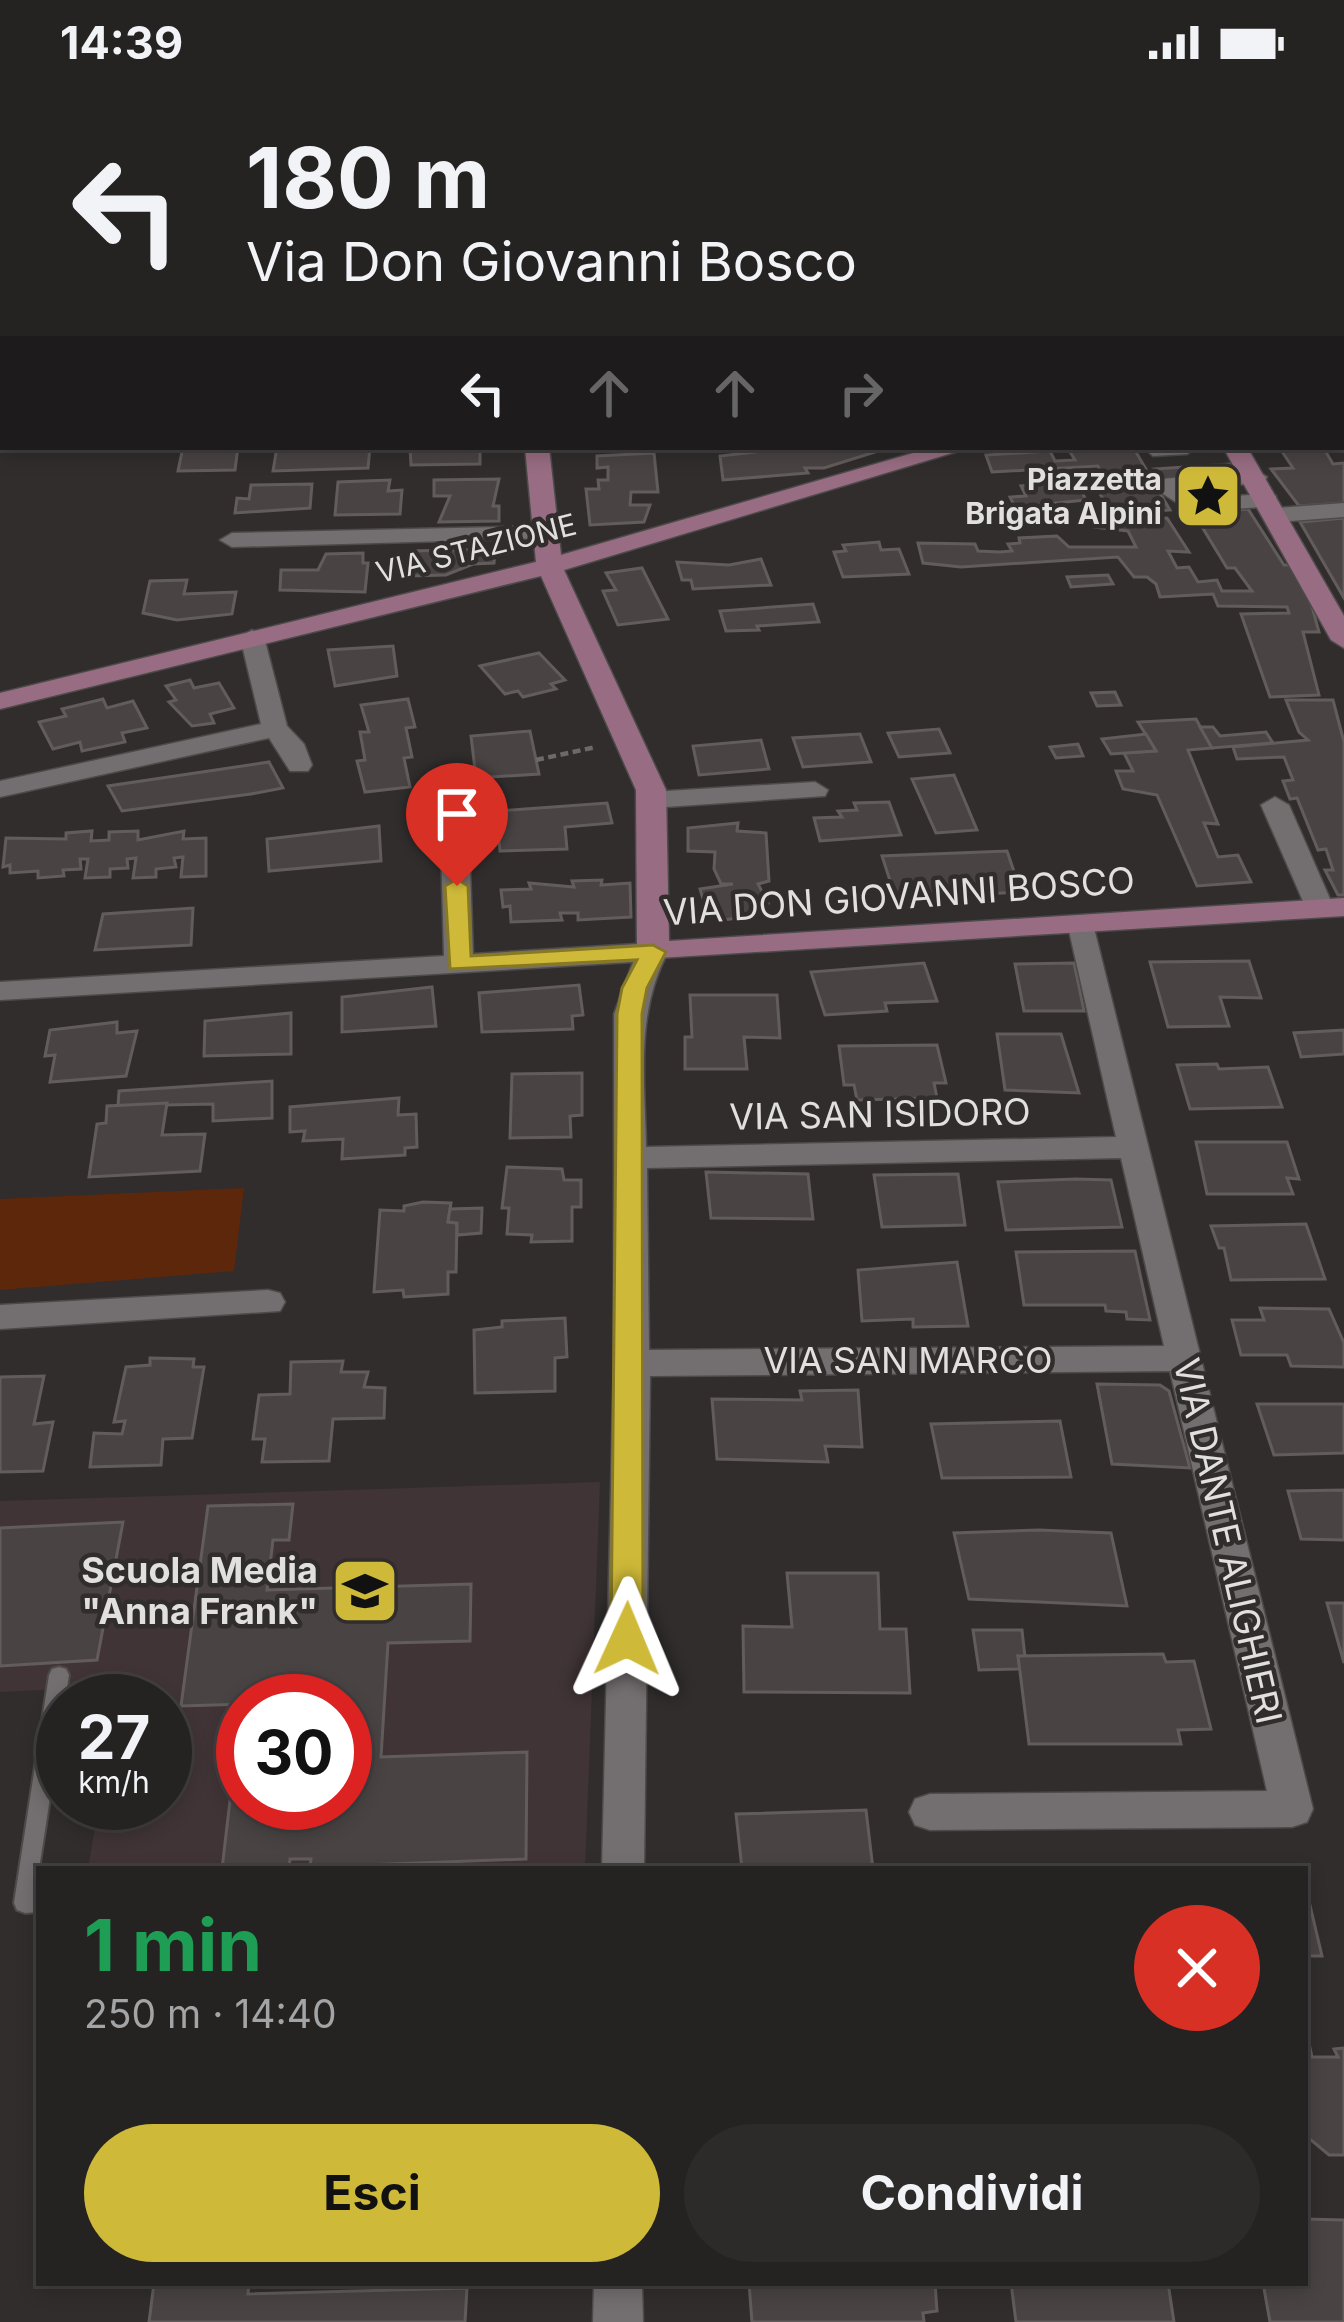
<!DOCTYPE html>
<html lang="it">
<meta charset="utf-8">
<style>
:root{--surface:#252222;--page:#2d2a2a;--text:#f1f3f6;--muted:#a3a4a5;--line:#423f40;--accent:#ceb938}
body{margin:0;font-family:Inter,sans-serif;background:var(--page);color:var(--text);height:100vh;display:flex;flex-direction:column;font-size:45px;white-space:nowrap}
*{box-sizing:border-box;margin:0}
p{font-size:39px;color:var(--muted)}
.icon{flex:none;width:66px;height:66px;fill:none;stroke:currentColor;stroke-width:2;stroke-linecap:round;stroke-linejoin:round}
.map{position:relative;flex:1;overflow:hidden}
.drawer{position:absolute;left:36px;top:1782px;width:1272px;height:420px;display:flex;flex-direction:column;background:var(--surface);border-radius:0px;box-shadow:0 6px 18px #0003,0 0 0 3px var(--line)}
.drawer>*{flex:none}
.banner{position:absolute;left:0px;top:0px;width:1344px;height:366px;box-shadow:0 6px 18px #0003,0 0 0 3px var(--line);background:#252222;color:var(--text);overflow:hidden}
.speed{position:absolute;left:36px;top:1590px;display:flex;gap:24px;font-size:60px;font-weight:700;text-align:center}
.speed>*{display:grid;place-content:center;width:156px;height:156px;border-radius:50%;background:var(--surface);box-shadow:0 6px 18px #0003,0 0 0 3px var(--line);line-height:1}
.speed small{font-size:30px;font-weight:400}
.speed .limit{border:18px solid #d22;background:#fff;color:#111}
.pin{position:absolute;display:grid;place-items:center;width:102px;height:102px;color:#fff;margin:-123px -51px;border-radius:50% 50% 50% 0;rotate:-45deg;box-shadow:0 0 12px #0007}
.pin .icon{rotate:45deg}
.me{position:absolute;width:132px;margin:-66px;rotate:1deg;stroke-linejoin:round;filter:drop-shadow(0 0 9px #0008)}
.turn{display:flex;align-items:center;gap:42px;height:252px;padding:0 48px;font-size:54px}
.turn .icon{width:156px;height:156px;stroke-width:2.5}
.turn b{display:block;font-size:84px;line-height:102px}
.lanes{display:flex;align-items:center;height:114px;padding:0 48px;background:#0003;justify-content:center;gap:60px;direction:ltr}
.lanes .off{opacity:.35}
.round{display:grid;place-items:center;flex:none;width:126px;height:126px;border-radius:63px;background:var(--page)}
.head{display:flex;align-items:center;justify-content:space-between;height:204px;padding:0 48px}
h1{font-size:72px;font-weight:700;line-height:90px;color:#1e9e55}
.button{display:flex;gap:24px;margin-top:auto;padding:24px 48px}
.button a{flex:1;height:138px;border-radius:72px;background:var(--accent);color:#111;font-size:48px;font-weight:700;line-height:138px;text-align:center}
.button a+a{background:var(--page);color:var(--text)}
.status{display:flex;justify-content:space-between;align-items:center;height:84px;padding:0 60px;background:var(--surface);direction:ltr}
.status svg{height:33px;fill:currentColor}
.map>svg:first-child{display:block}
.built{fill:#403436;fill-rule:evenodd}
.green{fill:#5d270b}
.building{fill:#494443;stroke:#625d5c;stroke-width:3}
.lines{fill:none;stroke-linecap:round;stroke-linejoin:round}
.lane-casing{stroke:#4d4a4a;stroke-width:4}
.street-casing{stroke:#4d4a4a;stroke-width:3}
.secondary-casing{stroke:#4d4a4a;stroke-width:3}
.path-far1{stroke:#6d6969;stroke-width:3;stroke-dasharray:4.5 3;stroke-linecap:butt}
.path{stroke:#6d6969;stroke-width:4.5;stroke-dasharray:8 4.5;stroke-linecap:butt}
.lane{fill:#736e6f;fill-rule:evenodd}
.street{fill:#736e6f;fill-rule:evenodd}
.secondary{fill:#986d83;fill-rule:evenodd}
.route{fill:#ceb938;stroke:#867824;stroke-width:3}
.labels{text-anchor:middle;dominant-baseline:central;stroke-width:9;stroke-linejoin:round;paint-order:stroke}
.far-poi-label{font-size:30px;font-weight:bold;fill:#e2dfdf;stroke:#312d2d;text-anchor:end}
.far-street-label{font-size:30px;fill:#e2dfdf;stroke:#312d2d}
.street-label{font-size:36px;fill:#e2dfdf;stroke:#312d2d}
.poi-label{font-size:36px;font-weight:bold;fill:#e2dfdf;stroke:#312d2d;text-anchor:end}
</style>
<div class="status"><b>14:39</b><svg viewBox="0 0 49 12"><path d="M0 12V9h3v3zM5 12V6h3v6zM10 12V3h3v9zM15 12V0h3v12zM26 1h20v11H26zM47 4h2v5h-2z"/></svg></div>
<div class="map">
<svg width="1344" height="2238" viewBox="0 0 1344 2238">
<rect width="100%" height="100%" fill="#312d2d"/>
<path class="built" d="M600 1398 585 1785H88L99 1719H165V1617H116L117 1602 0 1608V1417ZM243 1617H345V1719H243Z"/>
<path class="green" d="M244 1104 234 1187 0 1206V1115Z"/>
<g class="building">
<path d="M183 363H238L235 386 178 387Z"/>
<path d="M277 363H370L368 384 273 387Z"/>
<path d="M410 363H480V380L411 381Z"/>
<path d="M799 363H873L875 368 824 384H805L808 389 723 396 720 372Z"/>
<path d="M1067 363H1133L1170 426 1144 428 1149 435 1167 434 1189 468 1168 467 1177 484 1189 483 1198 498 1217 496 1222 507H1252L1235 484H1227L1193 428 1248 425 1284 481H1297L1307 504 1319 548H1303L1319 611 1270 613 1241 530 1289 529 1287 523 1218 522 1213 510 1160 513 1156 500 1147 493H1134L1118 473 961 483 923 479 918 459 975 460 978 467 1000 468 1012 467 1008 460 1020 459 1019 454 1057 452 1069 463H1136L1128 447 1094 443 1090 434 1096 429 1111 428 1097 405 1107 404 1098 382 992 388 986 371 1050 367 1055 377 1075 376Z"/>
<path d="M1279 363H1323L1333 380 1344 379V419L1299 422 1271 385 1293 384Z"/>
<path d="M654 369 658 408H631L630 421H650L644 438 590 441 586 405H599L598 396H608V383L597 384V372Z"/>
<path d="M1229 380 1239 394 1163 398 1154 385Z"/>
<path d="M499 395 493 422H499V437L439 438 450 412H434V396Z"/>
<path d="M390 396 388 407 402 406 400 430 335 431 338 398Z"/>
<path d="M312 400 310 424 235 429 237 414 249 415 251 401Z"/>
<path d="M1060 400 1063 406 1080 404 1086 416 1015 423 1010 413 1026 412 1021 402Z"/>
<path d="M1344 434V514L1300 438Z"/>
<path d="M879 458 881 466 899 465 909 490 843 493 834 468 846 467 843 461Z"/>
<path d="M495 465 494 479 473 480 446 491 409 492 411 467Z"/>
<path d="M363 469V479H368L365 508 280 506 281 486H318L326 470Z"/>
<path d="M761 475 771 501 693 505 691 496H682L677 478 729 481Z"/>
<path d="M642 484 668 535 618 541 603 507 616 506 606 489Z"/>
<path d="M1108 491 1113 500 1071 503 1067 493Z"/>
<path d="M187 496 184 510 236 508 232 530 177 536 143 529 150 497Z"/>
<path d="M813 520 819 538 757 542 759 546 726 547 720 527Z"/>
<path d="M393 562 397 592 335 602 328 566Z"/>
<path d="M539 569 565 596 551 600 556 605 523 613 518 607 505 610 480 582Z"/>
<path d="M190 596 194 604 219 599 234 624 210 630 214 639 192 642 169 618 176 616 166 602Z"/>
<path d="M1115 608 1121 621 1097 622 1091 609Z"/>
<path d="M103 615 107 624 133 617 147 644 122 649 125 658 82 667 80 658 53 665 39 638 66 632 62 625Z"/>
<path d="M408 615 415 643 406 644 412 673 404 674 410 703 365 708 357 677 365 676 360 648H369L361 621Z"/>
<path d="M1286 616H1333L1344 658V811H1338L1325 786H1333L1326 765 1318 766 1297 714 1290 715 1283 697 1293 696 1284 673 1237 675 1233 663 1308 656 1299 648Z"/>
<path d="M1196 635 1212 664 1188 666 1218 740 1204 739 1218 773 1238 771 1251 798 1197 802 1157 711 1123 705 1116 687H1133L1124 669 1156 667 1138 638Z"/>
<path d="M1200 643H1213L1220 652 1266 648 1273 659 1212 664Z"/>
<path d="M939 645 950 669 899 673 888 649Z"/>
<path d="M530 647 539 690 476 694 471 652Z"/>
<path d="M860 650 871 678 803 683 793 654Z"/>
<path d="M1146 650 1156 667 1111 670 1102 655Z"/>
<path d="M761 656 769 685 699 691 693 662Z"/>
<path d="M1078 660 1083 672 1056 674 1050 663Z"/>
<path d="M269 678 283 704 251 710 122 727 108 702Z"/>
<path d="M954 691 977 746 936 749 912 695Z"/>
<path d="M889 718 901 751 820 757 814 734 842 733 838 727 857 726 854 719Z"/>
<path d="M607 719 612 739 565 743 567 765 500 767 496 727Z"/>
<path d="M738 739 737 747 766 749 769 797 758 800 768 819 756 821 760 830 724 836 720 828H707L700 805 733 800H721L714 785 715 768 688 767V744Z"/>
<path d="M379 742 381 777 269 787 267 755Z"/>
<path d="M92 747 91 757 109 756V748L138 747V756L184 747 183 755 206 754V792L181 793 183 773 174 774 176 783 156 785V793L133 794 136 774 127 775 128 784 110 785V793L85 794 88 775H80L81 785 63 786 64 792 38 794V787L10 789V781L3 783 6 754 66 755V749Z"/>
<path d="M1007 767 1021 808 963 811 962 805 895 812 882 772Z"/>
<path d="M602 796 601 801 630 799 631 833 578 836V829H560L562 836 511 838 510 822 503 823 501 806 531 805 529 799 574 803 572 797Z"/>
<path d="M193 824 191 861 95 866 103 830Z"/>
<path d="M1249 877 1261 914 1220 913 1229 942 1168 943 1150 878Z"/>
<path d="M924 879 937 917 885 919 887 927 825 931 811 888Z"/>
<path d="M1074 879 1084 927H1024L1015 880Z"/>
<path d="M579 901 583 931 572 932 573 945 482 948 479 909Z"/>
<path d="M432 903 436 942 342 948V913Z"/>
<path d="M690 911H777L780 954 744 953 747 985H685V953H692Z"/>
<path d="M291 929V970L204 972 205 937Z"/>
<path d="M117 938V949L137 947 126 992 50 998 55 971 45 972 50 946Z"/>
<path d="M1344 946V970L1301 973 1294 949Z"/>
<path d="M997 950H1061L1079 1009 1005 1006Z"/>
<path d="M937 961 946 999H934L937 1014 857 1016 854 1001H844L839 962Z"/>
<path d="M1217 980 1219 985 1268 983 1282 1023 1190 1025 1177 981Z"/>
<path d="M582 989V1031L570 1032 571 1053 510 1054 512 990Z"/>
<path d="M272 997V1034L213 1037V1020L118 1022 119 1007Z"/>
<path d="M399 1014 398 1031 416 1030 417 1063 405 1064V1071L342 1075 343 1055 303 1057 305 1047 290 1048V1023Z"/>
<path d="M167 1019 162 1051 205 1050 200 1087 89 1093 97 1040 106 1039 107 1022Z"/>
<path d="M1196 1058H1287L1299 1095 1287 1094 1293 1110H1207Z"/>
<path d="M507 1083 562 1085 564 1096H581V1123H572V1157L531 1158 532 1151 507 1150 509 1124H502Z"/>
<path d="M706 1088 808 1090 813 1135 711 1134Z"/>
<path d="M958 1090 965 1141 882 1143 874 1091Z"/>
<path d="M1076 1095 1111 1096 1122 1143 1006 1146 998 1098Z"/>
<path d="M423 1118 451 1119 448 1138 457 1139 456 1188H448V1210L404 1213 403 1206 374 1208 380 1126 404 1127V1122Z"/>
<path d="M482 1124 481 1149 457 1151V1139L448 1138 450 1125Z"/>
<path d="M1306 1140 1325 1195 1231 1196 1224 1164H1219L1211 1142Z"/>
<path d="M1135 1167 1150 1236 1127 1235 1126 1228 1106 1227 1105 1221H1024L1016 1168Z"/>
<path d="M957 1178 968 1242 913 1243V1235L862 1237 858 1186Z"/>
<path d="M1260 1224 1329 1225 1344 1259V1283L1291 1282 1287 1271H1241L1232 1236H1264Z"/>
<path d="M565 1234 567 1273 555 1274V1307L475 1309 474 1246 502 1243V1237Z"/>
<path d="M150 1274 194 1275 193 1283H204L192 1354 163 1355 161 1381 90 1383 94 1349 122 1350 125 1337 114 1338 126 1283 150 1281Z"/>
<path d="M343 1277 341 1288H368L364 1303 385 1304 384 1334 333 1335 329 1377 262 1378 265 1355H253L259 1311 290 1310 291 1278Z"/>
<path d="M44 1292 34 1340 53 1338 43 1387 0 1388V1293Z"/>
<path d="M1097 1300 1160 1301 1169 1307 1190 1384 1112 1380Z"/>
<path d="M858 1306 862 1363 825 1362 828 1378 717 1375 712 1315 802 1316 800 1307Z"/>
<path d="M1257 1320H1344V1369L1274 1371Z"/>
<path d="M1060 1337 1071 1393 942 1394 931 1340Z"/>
<path d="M1344 1406V1456L1301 1455 1288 1407Z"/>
<path d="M293 1420 289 1456H273L267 1506 471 1500 470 1557 388 1559 381 1673 527 1668 526 1775 310 1783 311 1775H290L289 1783 222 1785 237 1657H243V1719H345V1617L181 1622 208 1422Z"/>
<path d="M123 1438 97 1576 0 1582V1444Z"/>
<path d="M1039 1446 1111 1449 1127 1522 969 1515 954 1449Z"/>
<path d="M787 1489H878L880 1545H906L910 1609 744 1608 743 1542 792 1543Z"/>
<path d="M1327 1519H1344V1579Z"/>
<path d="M973 1546H1022L1025 1573 1018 1572 1020 1585 979 1586Z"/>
<path d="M1163 1570 1166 1578 1194 1577 1211 1645 1178 1646 1181 1660H1029L1018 1572Z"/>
<path d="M866 1726 873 1785H742L736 1730Z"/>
<path d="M1305 1800 1322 1872H1305Z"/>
<path d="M1305 1941 1312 1973H1338L1334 1965 1344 1964V2071H1329L1305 2051Z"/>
<path d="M1305 2135 1344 2136V2238H1270L1263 2199H1305Z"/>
<path d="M154 2199H249L248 2210 467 2204 465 2238H149Z"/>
<path d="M749 2199H935L937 2227 923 2229 924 2238H752Z"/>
<path d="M1011 2199H1168L1174 2238H1016Z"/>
</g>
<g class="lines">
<g class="lane-casing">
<g id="lane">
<path d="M115 0H123L122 3H114Z"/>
<path d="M1344 194V200L1341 201V195Z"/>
<path d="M59 1583 66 1585 69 1591 39 1785V1828L25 1829 17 1826 14 1819 49 1591 52 1585Z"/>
</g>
</g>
<g class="street-casing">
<g id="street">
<path d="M1341 4 1344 5V17L1341 16Z"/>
<rect x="0" y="84" width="3" height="10"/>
<path d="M1143 363H1198L1187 370 1153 372Z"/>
<path d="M1256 386 1267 393 1264 398 1184 407 1196 414 1268 410 1276 412V422L1191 428 1151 402 1162 395Z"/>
<path d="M1344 419V433L1277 438 1266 431 1277 424Z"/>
<path d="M545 442 553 444V454L232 463 220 456 232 449Z"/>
<path d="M252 546 264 553 287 642 304 660 312 681 308 687H290L269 654 0 713V697L261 640 240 553Z"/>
<path d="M815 698 828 706 825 712 651 724 637 716 651 708Z"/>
<path d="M1275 713 1289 721 1334 824 1330 830H1310L1306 824 1261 721Z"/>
<path d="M454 717 468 725 473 870 653 859 668 868C635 930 645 995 646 1063L1116 1053 1067 838 1071 832H1091L1313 1725 1307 1738 1292 1743 930 1746 915 1741 909 1728 915 1715 930 1710 1267 1707 1170 1287 650 1292 644 1785H602L614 1279V930L633 878 0 916V898L444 872 440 725ZM1121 1074 1164 1262 649 1266 647 1084Z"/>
<path d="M268 1206 280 1209 285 1218 280 1227 0 1245V1221Z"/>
<path d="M594 2199H642L643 2238H593Z"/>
</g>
</g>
<g class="secondary-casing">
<g id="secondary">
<path d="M513 0H531L532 3H514Z"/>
<path d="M1037 0H1055L1056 3H1038Z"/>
<rect x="1341" y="258" width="3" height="14"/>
<path d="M525 363H549L561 471 934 363H972L564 486 666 706 669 857 1344 814V832L642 875 637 868 636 706 541 492 0 625V609L536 478Z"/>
<path d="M1223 363H1247L1344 532V564L1331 556Z"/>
</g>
</g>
<path class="path-far1" d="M0 210 3 201"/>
<path class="path" d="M536 676 596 663"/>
<use href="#lane" class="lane"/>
<use href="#street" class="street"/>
<use href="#secondary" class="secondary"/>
</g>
<path class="route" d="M457 795 468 802 471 872 653 861 666 868 647 904 642 930 643 1555 639 1564H615L611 1555 617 930 622 904 637 876 450 885 445 802Z"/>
<defs>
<g id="sight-square" transform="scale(3.45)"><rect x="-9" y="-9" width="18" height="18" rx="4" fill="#ceb938" stroke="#312d2d"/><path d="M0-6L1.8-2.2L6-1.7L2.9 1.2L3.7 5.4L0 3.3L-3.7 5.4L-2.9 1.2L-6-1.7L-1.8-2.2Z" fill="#111"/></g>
<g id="school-square" transform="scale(3.45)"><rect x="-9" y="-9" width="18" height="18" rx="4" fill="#ceb938" stroke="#312d2d"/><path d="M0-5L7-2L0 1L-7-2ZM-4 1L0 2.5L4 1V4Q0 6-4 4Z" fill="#111"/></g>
</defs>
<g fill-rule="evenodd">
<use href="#sight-square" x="1208" y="412"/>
<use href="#school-square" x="365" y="1507"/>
</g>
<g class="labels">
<g class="far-poi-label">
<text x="1162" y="395">Piazzetta<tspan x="1162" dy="34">Brigata Alpini</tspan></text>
</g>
<g class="far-street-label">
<text transform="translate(476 464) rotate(-14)">VIA STAZIONE</text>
</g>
<g class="street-label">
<text transform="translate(899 812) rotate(-4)">VIA DON GIOVANNI BOSCO</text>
<text transform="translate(880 1030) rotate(-1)">VIA SAN ISIDORO</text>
<text x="908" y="1276">VIA SAN MARCO</text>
<text transform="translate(1228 1457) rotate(77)">VIA DANTE ALIGHIERI</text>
</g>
<g class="poi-label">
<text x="318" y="1486">Scuola Media<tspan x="318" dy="41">"Anna Frank"</tspan></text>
</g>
</g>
</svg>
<div class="speed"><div>27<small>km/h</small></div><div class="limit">30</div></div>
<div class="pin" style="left:457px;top:802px;background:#d93025"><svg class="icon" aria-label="arrive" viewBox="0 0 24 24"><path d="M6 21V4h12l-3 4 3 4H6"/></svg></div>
<svg class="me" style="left:627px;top:1555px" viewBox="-20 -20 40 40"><path d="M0-17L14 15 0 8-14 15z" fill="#ceb938" stroke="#fff" stroke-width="4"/></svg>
<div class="banner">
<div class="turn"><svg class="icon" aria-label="left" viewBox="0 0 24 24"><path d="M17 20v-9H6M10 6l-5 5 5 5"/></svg><div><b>180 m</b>Via Don Giovanni Bosco</div></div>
<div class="lanes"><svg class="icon" aria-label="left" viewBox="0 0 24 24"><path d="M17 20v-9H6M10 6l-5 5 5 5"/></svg><svg class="icon off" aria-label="ahead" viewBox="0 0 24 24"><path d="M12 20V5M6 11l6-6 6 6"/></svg><svg class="icon off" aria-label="ahead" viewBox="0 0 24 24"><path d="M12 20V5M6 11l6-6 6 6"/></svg><svg class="icon off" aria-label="right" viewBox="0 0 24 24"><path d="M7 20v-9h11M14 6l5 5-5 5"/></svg></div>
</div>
<section class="drawer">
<div class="head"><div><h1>1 min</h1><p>250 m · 14:40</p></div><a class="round" style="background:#d93025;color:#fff"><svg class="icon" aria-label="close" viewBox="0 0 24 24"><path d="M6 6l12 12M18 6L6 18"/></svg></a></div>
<div class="button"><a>Esci</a><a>Condividi</a></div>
</section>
</div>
